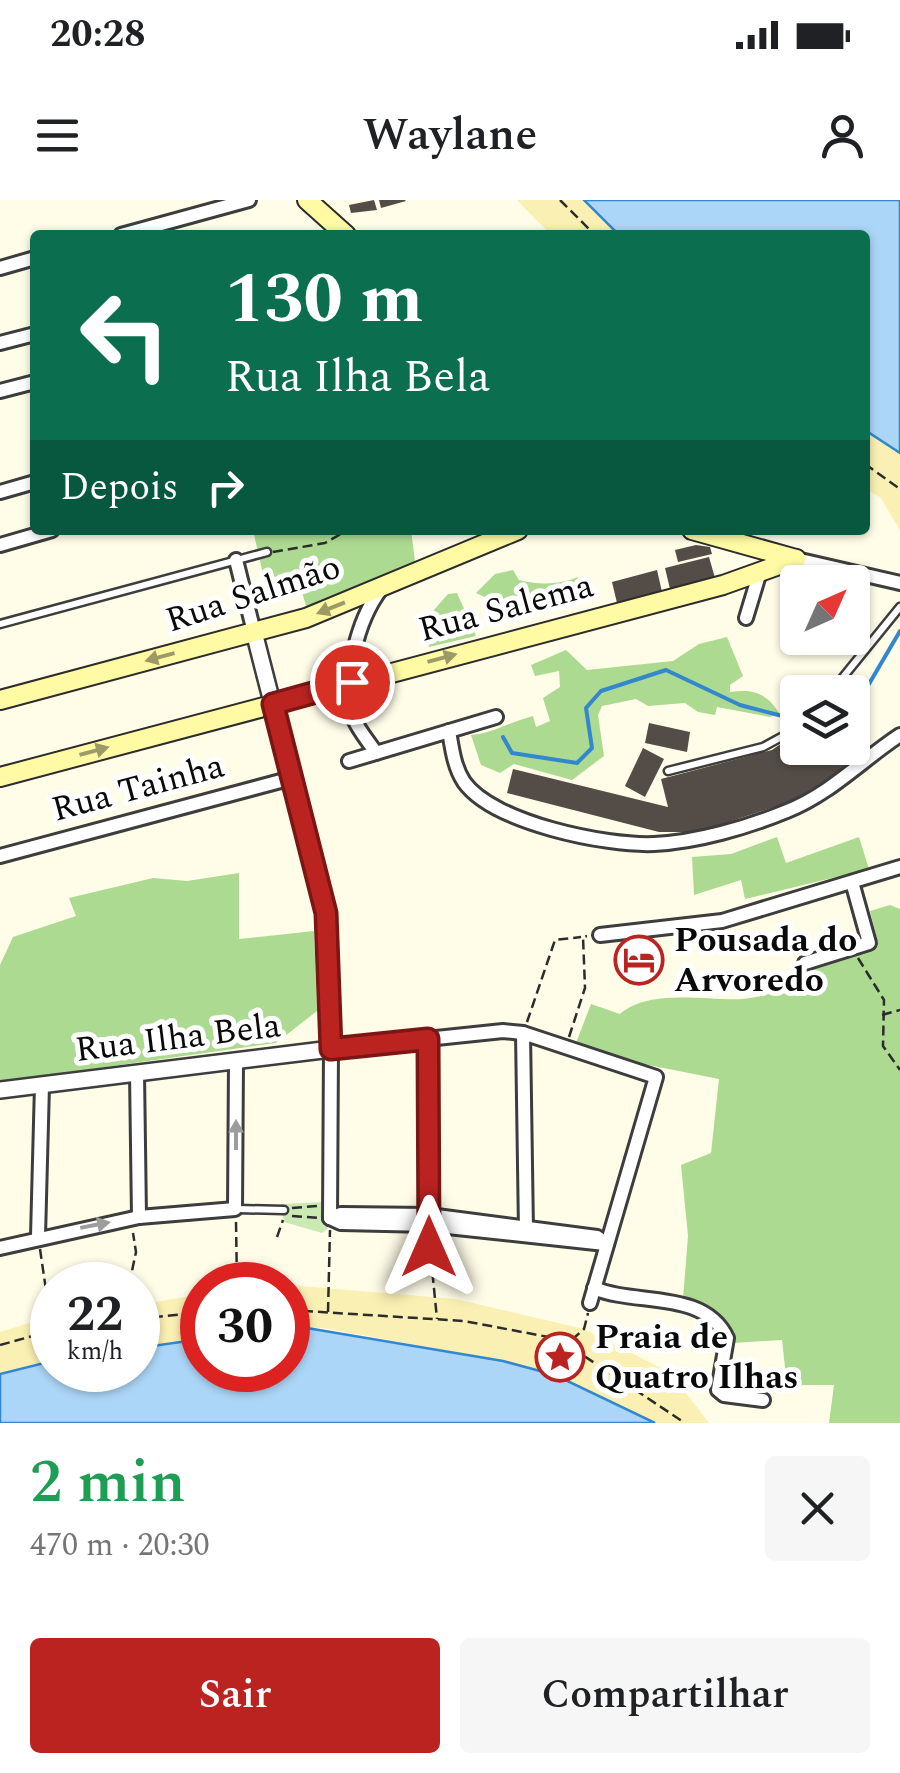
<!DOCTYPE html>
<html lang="pt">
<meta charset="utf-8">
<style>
:root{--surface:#fff;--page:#f6f6f6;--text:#202124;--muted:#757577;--accent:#bb2321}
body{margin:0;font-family:Spectral,serif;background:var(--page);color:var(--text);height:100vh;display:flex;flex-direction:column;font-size:38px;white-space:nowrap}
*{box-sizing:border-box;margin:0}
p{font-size:32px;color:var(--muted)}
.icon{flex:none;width:55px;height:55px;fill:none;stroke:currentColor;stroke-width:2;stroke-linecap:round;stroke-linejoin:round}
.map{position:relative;height:1223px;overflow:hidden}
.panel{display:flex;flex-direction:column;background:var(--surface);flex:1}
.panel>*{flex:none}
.top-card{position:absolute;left:30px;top:30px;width:840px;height:305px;border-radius:10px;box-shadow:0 2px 8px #0004;background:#0b6e4f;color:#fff;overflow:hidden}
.needle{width:65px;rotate:45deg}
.controls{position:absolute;left:780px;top:365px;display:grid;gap:20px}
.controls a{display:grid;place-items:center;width:90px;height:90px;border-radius:10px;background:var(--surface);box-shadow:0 2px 8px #0004;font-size:50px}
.speed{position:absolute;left:30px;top:1062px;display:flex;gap:20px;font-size:50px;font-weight:700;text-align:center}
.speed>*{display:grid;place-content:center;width:130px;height:130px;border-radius:50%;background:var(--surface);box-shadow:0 2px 8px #0004;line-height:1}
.speed small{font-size:25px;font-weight:400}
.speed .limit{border:15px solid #d22;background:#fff;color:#111}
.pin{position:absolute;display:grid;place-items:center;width:85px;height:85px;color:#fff;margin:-42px;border:5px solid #fff;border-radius:50%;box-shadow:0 2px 10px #0007}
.me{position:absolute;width:110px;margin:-55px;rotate:0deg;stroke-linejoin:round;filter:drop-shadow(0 0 8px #0008)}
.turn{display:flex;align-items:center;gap:35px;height:210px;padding:0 30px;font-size:45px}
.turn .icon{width:130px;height:130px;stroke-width:2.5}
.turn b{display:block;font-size:70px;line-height:85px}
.then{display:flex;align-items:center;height:95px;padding:0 30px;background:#0003;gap:20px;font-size:38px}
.round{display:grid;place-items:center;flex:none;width:105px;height:105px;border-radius:10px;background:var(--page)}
.overview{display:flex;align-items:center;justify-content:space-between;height:170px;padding:0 30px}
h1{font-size:60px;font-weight:600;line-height:75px;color:#1e9e55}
.button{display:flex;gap:20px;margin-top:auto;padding:20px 30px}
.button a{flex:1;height:115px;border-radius:10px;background:var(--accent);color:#fff;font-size:40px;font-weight:600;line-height:115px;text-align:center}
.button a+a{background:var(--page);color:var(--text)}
.status{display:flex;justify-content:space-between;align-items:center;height:70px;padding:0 50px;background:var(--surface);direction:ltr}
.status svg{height:28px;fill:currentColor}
header{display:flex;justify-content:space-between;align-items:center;height:130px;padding:0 30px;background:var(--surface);font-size:45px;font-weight:600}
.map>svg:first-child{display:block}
.green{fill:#cbe9b2}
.forest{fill:#adda91}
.sand{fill:#fbf0b3}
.water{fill:#acd6f7;stroke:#3287cf;stroke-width:2.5}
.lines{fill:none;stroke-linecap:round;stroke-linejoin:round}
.stream{stroke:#3287cf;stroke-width:4}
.building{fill:#534c47}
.service-casing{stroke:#3d3d3d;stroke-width:11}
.minor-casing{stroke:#3d3d3d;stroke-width:18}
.tertiary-casing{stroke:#3d3d3d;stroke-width:20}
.secondary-casing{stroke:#2c2c2c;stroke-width:22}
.path{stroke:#2c2c2c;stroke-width:2.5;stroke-dasharray:10 5;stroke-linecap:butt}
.service{stroke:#fff;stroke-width:6}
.minor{stroke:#fff;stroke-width:12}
.tertiary{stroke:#fff;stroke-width:15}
.secondary{stroke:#fffaa3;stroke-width:18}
.oneway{fill:#9d9a66}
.oneway2{fill:#9d9d9d}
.route-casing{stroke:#7a1715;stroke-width:25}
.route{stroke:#bb2321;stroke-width:18}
.labels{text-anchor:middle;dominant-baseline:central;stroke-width:10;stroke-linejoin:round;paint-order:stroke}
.street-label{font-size:35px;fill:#0a0a0a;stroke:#fff}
.poi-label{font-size:35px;font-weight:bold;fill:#0a0a0a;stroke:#fff;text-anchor:start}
</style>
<div class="status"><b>20:28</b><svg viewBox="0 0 49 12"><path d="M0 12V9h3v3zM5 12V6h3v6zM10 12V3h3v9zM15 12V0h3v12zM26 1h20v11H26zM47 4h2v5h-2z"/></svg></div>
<header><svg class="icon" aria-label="menu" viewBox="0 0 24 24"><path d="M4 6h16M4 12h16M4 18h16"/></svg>Waylane<svg class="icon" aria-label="person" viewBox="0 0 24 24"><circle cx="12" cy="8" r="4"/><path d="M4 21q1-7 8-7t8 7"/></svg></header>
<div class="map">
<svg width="900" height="1223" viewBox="0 0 900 1223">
<rect width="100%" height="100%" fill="#fffce8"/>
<path class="green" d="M325 1002 327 1029 322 1033 284 1022 281 1004Z"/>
<g class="forest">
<path d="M253 330H411L415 362 307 409 298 379 266 387Z"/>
<path d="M513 370 519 380C538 385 559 385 578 377L576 392 508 397 495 402 476 393 495 374Z"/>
<path d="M457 393 476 436 429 447 426 419 448 394Z"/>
<path d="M727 437 743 476 730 485V492C753 489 767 493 779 513L770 517 717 507 715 515 698 512 685 503 648 506 636 499 602 506 598 515 604 556 572 580 514 564 500 573 481 565 471 535C493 533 510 522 533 516L536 527 550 521 543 498 560 487 559 471 535 476 531 465 566 450 587 470 673 461 699 444Z"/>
<path d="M777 637 786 663 859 637 869 669 745 699 741 680 694 695 692 657 731 654Z"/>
<path d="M239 673V739L314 731 317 811 276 843 0 882V765L13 737 76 716 69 698 153 678 187 681Z"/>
<path d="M890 705 900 709V1223H829L834 1185H787L782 1140 733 1143 718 1115 683 1099 688 1036 681 965 711 953 719 879 618 859 576 843 591 804 620 814C649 788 707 801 743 799 766 797 790 787 812 780L806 765 878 743 870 711Z"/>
</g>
<g class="sand">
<path d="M517 0H584L619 35H551Z"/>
<path d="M865 230 900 253V330L880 297 865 289Z"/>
<path d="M288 1085 455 1099 584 1129 659 1167 679 1184 709 1223H655L555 1175 503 1161 324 1128 288 1127Z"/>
<path d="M202 1094V1139L138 1148V1105Z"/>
<path d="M52 1116V1161L0 1174V1132Z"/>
</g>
<g class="water">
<path d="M584 0H900V253L865 230V35H619Z"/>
<path d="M295 1126 503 1161 555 1175 655 1223H0V1174L52 1161V1170H138V1148L202 1139V1170H288V1127Z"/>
</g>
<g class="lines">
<g class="stream">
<path d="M852 513 900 431"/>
<path d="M503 537 512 553 577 563 592 548 586 508 601 491 666 470 740 505 790 518"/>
</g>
</g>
<g class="building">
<path d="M374 0 377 10 351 13 349 5Z"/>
<path d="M379 0H405L406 1 381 8Z"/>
<path d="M696 345 710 347 712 354 678 362 675 350Z"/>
<path d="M709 357 715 378 670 389 665 368Z"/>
<path d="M657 370 662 392 617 403 612 382Z"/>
<path d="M649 523 690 532 687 552 645 543Z"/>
<path d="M798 532V548H839L855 563 792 601 699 632H659L507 593 513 569 668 607 661 579 772 550Z"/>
<path d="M643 548 664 559 645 597 625 586Z"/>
</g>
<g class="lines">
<g class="service-casing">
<g id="service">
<path d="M0 424 267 352"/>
<path d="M831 492 900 407"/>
<path d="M668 571 763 547 798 528"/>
<path d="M237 1009 284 1010"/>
</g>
</g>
<g class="minor-casing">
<g id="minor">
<path d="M121 35 249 0"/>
<path d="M0 68 35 58"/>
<path d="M0 143 35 134"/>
<path d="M0 191 35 182"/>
<path d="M0 292 35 282"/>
<path d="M0 345 52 330"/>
<path d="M796 359 900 383"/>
<path d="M236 360 254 432"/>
<path d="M746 418 759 375"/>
<path d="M449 531C452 548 454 567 464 582 493 623 606 646 654 644 697 642 748 627 787 611 830 594 862 560 900 535"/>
<path d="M376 553C369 542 359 531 354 519 341 481 358 419 381 389"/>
<path d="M349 561 496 517"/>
<path d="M0 656 292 578"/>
<path d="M600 735 722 721 900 667"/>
<path d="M805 763 869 743 852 682"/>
<path d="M523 833 526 1031"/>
<path d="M428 839 429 1047"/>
<path d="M137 873 139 1017"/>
<path d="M330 1018 331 849 503 831 523 833 656 877 590 1103"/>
<path d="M330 1018 341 1014 429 1015 597 1037 607 1044"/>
<path d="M330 1018 341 1023 429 1025 605 1044"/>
<path d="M38 1036 42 885"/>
<path d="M0 1048 139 1017 235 1009 236 861"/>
<path d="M594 1088C635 1106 704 1089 727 1138L718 1190 724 1195 763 1200"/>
</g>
</g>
<g class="tertiary-casing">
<path id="tertiary" d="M0 890 331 849 326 713 254 432"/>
</g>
<g class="secondary-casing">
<g id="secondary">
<path d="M307 0 346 35"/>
<path d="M692 330 796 359"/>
<path d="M0 500 306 418 518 330"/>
<path d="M0 577 723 385 796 359"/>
</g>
</g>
<g class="path">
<path d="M560 0 595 35"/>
<path d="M865 264 900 289"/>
<path d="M273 352 325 343 348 330"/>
<path d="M858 758 884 800 883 846 900 870"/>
<path d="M882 815 900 810"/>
<path d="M527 822 555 740 581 737"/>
<path d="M569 837 585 788 583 737 587 736"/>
<path d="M292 1008 318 1006"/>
<path d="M292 1016 319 1018"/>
<path d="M236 1022 237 1085"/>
<path d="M277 1037 283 1020"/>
<path d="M40 1049 52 1131"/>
<path d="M431 1058 437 1119"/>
<path d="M129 1085 136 1052 133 1033"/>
<path d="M288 1110 464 1121 559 1139 575 1137 584 1129 588 1113"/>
<path d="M328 1112 330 1030"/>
<path d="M138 1119 202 1112"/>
<path d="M560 1140 685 1223"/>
<path d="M0 1145 51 1131"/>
</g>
<use href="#service" class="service"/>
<use href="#minor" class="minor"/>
<use href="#tertiary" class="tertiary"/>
<use href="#secondary" class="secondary"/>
</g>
<defs><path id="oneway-solid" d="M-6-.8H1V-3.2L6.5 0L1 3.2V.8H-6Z" transform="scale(2.5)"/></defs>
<g class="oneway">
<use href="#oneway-solid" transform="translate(331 408) rotate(158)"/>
<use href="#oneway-solid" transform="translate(160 457) rotate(165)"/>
<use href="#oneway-solid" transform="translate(442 458) rotate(-15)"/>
<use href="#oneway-solid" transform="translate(94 551) rotate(-15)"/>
</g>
<g class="oneway2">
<use href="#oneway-solid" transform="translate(236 935) rotate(-90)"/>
<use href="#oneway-solid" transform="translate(95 1025) rotate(-11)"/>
</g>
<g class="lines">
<g class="route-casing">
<path id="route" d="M352 482 273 504 326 713 331 849 428 839 429 1047"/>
</g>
<use href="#route" class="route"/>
</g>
<defs>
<g id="hotel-ring" transform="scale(2.5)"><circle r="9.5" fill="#fff" stroke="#bb2321" stroke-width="1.5"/><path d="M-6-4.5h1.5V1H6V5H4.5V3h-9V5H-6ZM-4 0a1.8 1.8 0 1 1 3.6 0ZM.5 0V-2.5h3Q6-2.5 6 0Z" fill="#bb2321"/></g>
<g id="sight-ring" transform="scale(2.5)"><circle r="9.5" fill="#fff" stroke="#bb2321" stroke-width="1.5"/><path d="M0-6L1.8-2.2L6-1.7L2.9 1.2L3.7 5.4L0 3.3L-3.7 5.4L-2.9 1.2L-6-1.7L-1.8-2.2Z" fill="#bb2321"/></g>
</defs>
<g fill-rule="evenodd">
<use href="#hotel-ring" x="639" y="760"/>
<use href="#sight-ring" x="560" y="1157"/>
</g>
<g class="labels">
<g class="street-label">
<text transform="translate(253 394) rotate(-18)">Rua Salmão</text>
<text transform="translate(506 408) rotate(-15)">Rua Salema</text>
<text transform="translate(138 588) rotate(-15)">Rua Tainha</text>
<text transform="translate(178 838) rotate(-7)">Rua Ilha Bela</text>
</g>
<g class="poi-label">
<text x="674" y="740">Pousada do<tspan x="674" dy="40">Arvoredo</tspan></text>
<text x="595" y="1137">Praia de<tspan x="595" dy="40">Quatro Ilhas</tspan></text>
</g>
</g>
</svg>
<div class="controls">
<a><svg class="needle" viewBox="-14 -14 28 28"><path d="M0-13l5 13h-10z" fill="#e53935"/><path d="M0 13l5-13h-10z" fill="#757577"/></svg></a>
<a><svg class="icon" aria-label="layers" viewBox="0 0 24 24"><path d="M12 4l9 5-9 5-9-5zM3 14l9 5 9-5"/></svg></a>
</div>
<div class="speed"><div>22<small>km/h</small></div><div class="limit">30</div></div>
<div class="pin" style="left:352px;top:482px;background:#d93025"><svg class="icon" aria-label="arrive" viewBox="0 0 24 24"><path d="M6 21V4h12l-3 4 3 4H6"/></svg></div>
<svg class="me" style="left:429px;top:1047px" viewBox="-20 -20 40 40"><path d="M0-17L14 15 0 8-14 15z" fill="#bb2321" stroke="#fff" stroke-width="4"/></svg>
<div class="top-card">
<div class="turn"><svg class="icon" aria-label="left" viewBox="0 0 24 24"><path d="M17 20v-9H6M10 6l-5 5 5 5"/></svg><div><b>130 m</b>Rua Ilha Bela</div></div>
<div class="then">Depois<svg class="icon" aria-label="right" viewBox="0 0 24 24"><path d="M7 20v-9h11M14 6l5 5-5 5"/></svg></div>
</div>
</div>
<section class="panel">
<div class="overview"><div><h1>2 min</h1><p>470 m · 20:30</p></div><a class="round"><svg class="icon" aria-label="close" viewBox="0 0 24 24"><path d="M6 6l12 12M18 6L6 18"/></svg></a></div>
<div class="button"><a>Sair</a><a>Compartilhar</a></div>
</section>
